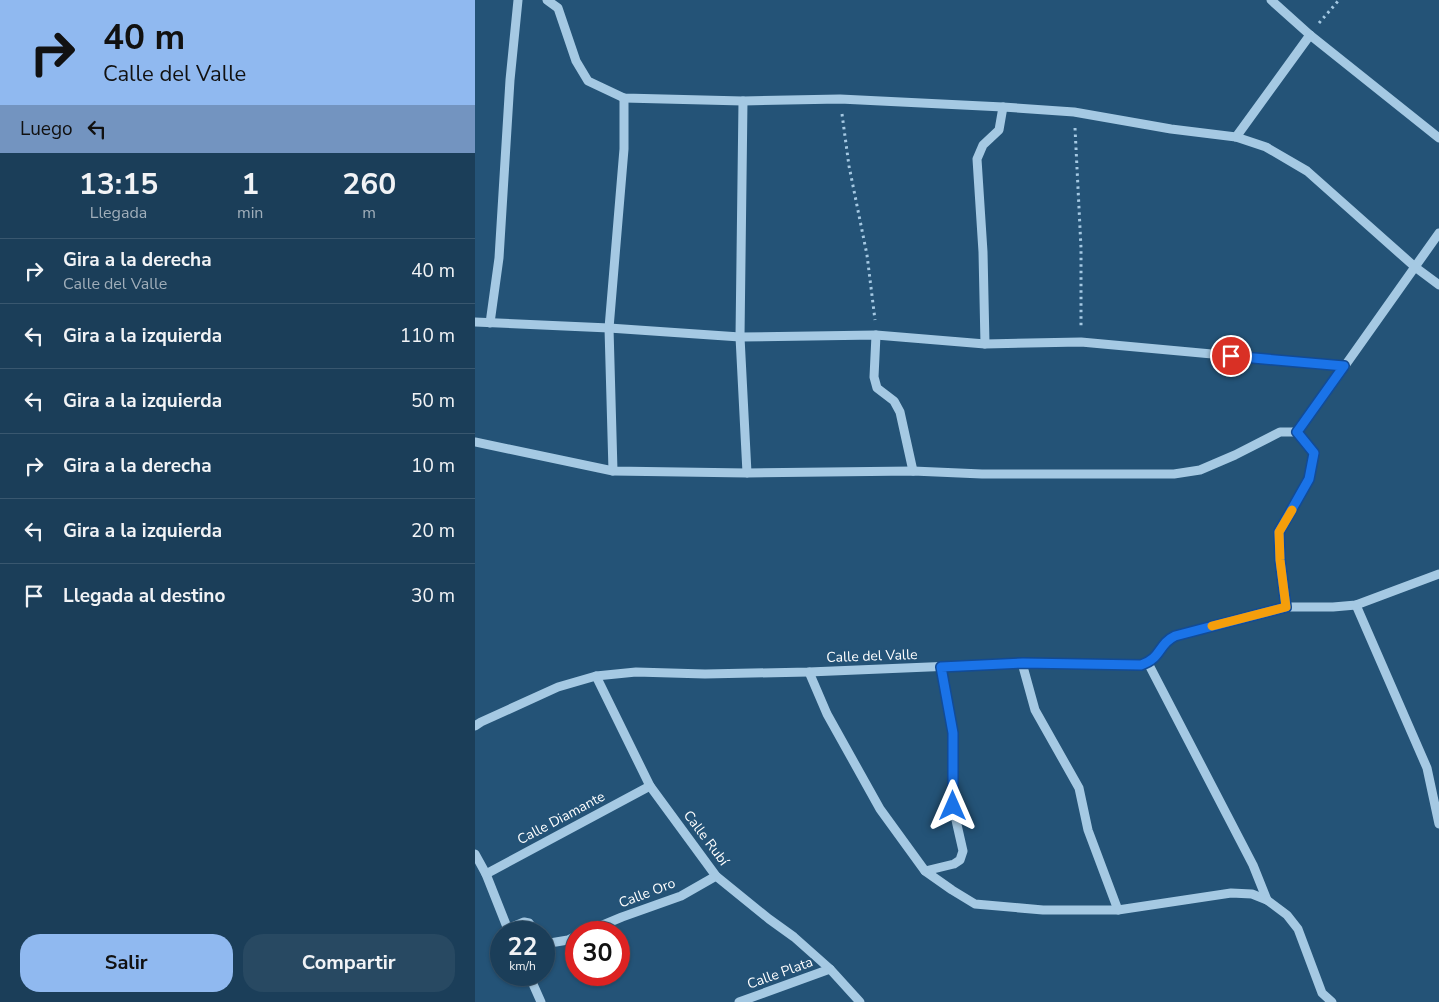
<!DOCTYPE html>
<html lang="es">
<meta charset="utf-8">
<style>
:root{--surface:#1b3e59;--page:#284962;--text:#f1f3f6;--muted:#a0aeba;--line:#39576f;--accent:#90b9f0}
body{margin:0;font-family:"Nunito Sans",sans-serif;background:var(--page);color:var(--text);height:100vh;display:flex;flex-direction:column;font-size:19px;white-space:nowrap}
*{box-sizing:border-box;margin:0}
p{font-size:16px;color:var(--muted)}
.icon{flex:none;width:28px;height:28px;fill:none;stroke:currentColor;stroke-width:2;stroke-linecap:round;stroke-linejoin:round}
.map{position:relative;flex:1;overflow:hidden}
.drawer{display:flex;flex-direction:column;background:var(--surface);width:475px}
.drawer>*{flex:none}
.hud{background:#90b9f0;color:#111;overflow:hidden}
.speed{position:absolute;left:15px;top:921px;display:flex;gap:10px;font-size:25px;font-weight:700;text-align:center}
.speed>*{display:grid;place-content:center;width:65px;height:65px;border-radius:50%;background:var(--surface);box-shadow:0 1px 4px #0004,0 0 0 1px var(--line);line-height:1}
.speed small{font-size:12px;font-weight:400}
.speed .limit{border:8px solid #d22;background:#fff;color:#111}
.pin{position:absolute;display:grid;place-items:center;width:42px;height:42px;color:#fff;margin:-21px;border:2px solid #fff;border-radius:50%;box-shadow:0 1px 5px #0007}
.me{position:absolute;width:55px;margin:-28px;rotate:0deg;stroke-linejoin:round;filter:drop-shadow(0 0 4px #0008)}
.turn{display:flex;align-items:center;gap:18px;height:105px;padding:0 20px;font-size:22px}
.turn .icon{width:65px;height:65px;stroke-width:2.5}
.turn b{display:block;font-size:35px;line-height:42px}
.then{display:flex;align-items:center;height:48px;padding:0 20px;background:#0003;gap:10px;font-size:19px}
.eta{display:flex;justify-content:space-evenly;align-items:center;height:85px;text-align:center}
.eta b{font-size:30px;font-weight:700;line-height:35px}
.action{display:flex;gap:10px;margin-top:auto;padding:10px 20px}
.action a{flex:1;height:58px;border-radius:20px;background:var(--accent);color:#111;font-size:20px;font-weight:700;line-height:58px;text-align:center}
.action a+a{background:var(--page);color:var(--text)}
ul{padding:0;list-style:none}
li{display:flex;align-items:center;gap:15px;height:65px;padding:0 20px;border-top:1px solid var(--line)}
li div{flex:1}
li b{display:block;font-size:19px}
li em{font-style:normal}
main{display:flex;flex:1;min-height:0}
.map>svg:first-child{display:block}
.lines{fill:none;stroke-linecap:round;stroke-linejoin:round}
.path{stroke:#a5c9e3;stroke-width:3;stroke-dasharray:2.5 4;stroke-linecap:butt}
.minor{stroke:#a5c9e3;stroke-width:9}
.route-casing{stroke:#114b97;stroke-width:12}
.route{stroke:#1a73e8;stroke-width:9}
.slow{stroke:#f59e0b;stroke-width:9}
.labels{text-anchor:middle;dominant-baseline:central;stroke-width:4;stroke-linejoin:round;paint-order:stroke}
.street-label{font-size:14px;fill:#fff;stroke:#245377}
</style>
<main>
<section class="drawer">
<div class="hud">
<div class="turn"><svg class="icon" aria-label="right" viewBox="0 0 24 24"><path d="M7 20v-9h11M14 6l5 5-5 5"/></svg><div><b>40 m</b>Calle del Valle</div></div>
<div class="then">Luego<svg class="icon" aria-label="left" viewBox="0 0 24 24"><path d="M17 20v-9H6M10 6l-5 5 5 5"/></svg></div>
</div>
<div class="eta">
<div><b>13:15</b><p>Llegada</p></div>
<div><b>1</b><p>min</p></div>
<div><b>260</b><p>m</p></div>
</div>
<ul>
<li><svg class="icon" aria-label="right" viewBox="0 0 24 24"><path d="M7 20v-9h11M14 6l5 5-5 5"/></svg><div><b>Gira a la derecha</b><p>Calle del Valle</p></div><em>40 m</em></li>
<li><svg class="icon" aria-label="left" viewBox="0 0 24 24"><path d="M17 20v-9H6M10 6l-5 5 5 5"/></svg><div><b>Gira a la izquierda</b></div><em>110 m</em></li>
<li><svg class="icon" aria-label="left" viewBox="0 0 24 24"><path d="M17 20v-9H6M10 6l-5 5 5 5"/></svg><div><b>Gira a la izquierda</b></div><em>50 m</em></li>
<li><svg class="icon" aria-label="right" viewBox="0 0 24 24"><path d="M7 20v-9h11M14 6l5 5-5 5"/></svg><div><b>Gira a la derecha</b></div><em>10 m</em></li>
<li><svg class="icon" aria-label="left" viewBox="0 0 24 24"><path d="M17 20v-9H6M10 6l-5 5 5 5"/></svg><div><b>Gira a la izquierda</b></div><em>20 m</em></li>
<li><svg class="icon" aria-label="arrive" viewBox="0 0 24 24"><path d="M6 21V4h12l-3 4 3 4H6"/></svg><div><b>Llegada al destino</b></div><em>30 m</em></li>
</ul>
<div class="action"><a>Salir</a><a>Compartir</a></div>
</section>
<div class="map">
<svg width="964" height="1002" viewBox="0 0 964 1002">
<rect width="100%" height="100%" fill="#245377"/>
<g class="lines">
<g class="path">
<path d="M844 23 864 0"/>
<path d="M367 114 374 166 392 255 400 320"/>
<path d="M600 128 606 248V327"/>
</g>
<g class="minor">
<path d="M72 0 83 8 101 61 113 81 149 98 268 101 365 99 528 107 599 112 696 129 761 137 791 147 832 171 940 267 964 285"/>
<path d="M796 0 835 35 964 138"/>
<path d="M268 101 265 337 272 473"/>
<path d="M761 137 835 35"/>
<path d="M0 322 134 328 265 337 401 335 510 344 606 342 869 366"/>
<path d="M15 323 24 258 35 80 43 0"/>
<path d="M401 335 399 377 402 388 419 401 425 412 438 471"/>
<path d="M510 344 508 252 502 159 508 145 524 130 528 107"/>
<path d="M823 432 964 233"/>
<path d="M0 442 138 471 272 473 438 471 507 474H699L725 470 760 455 805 432H823"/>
<path d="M138 471 134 328 149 149V98"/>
<path d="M881 605 952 768 964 824"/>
<path d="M811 607 805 560 804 532 834 479 839 453 823 432"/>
<path d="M547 663 560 710 604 788 613 830 643 910"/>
<path d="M673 663 778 865 792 900"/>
<path d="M334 672 352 714 405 809 450 871 477 890 500 904 568 910H643L756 893 777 894 792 900 812 915 823 929 847 993 857 1002"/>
<path d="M121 676 175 786 241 876 294 919 319 937 355 969 385 1002"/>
<path d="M0 726 6 722 83 687 121 676 161 672 230 674 334 672 547 663 666 665C687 658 683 644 700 636L811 607H858L881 605 964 574"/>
<path d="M0 854 11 874 34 932"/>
<path d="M450 871 479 864 485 860 488 851 478 807V733L466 667"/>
<path d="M11 874 175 786"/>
<path d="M32 929 49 922 54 923 57 927 58 932"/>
<path d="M111 932 147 917 206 896 241 876"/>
<path d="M69 944 93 940 101 936"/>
<path d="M54 975 66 1002"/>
<path d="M264 1002 355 969"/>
</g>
</g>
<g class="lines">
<g class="route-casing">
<path id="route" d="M478 806V733L466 667 548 663 666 665C687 658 683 644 700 636L811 607 805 560 804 532 834 479 839 453 822 432 869 366 756 356"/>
</g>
<use href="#route" class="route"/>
<path class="slow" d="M737 626 811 607 805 560 804 532 817 510"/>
</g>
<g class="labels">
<g class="street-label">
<text transform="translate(397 656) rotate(-2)">Calle del Valle</text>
<text transform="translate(86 818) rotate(-28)">Calle Diamante</text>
<text transform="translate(231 838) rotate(53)">Calle Rubí</text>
<text transform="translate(172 893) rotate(-21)">Calle Oro</text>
<text transform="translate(305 973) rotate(-20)">Calle Plata</text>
</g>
</g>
</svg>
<div class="speed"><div>22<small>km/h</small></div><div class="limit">30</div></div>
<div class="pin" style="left:756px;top:356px;background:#d93025"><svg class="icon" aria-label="arrive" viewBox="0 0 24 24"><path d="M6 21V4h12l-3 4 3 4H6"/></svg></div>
<svg class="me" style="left:478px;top:806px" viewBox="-20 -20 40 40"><path d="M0-17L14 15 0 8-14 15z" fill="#1a73e8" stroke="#fff" stroke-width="4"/></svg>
</div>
</main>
